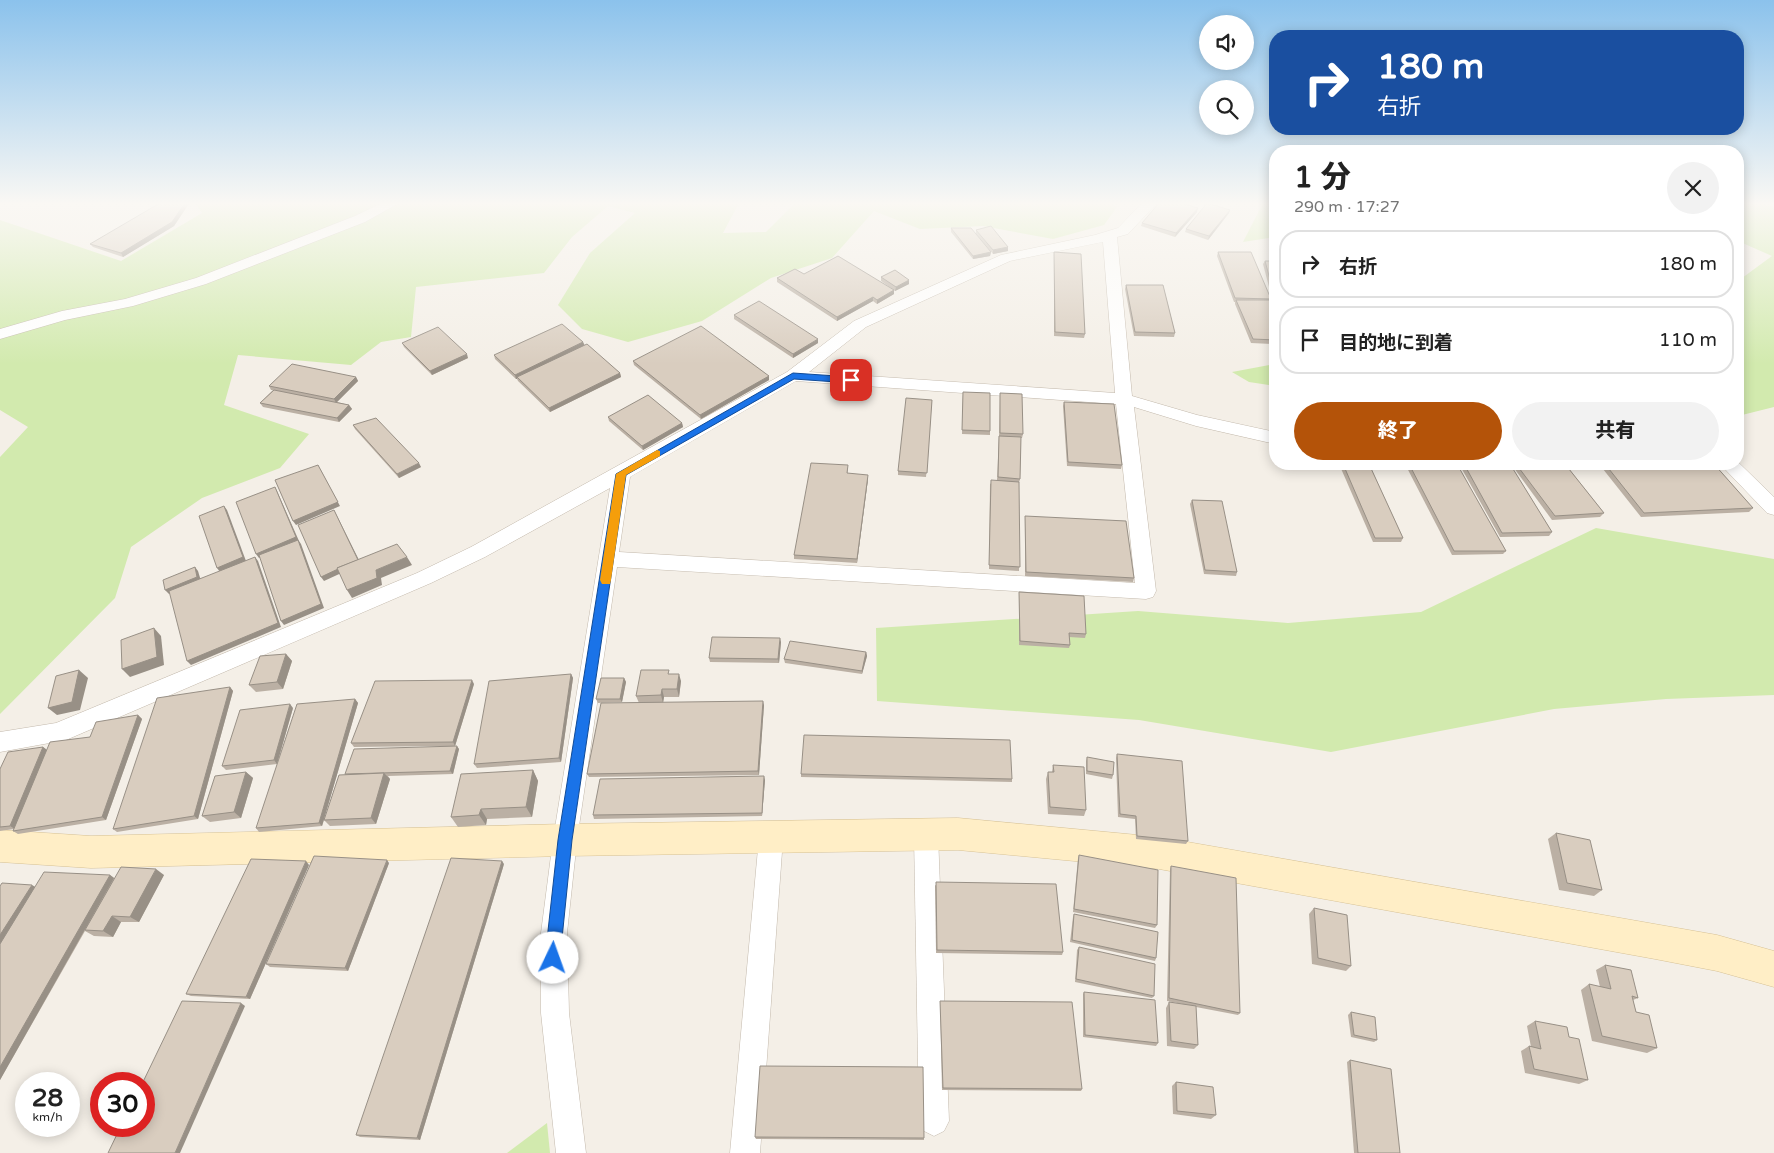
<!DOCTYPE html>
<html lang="ja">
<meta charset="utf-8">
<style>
:root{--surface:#fff;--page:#f2f2f2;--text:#222;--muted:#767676;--line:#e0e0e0;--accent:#b45309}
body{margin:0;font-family:"Varela Round","Noto Sans JP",sans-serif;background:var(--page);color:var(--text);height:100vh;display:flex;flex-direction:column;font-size:19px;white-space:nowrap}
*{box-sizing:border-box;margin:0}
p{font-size:16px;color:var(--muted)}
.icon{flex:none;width:28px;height:28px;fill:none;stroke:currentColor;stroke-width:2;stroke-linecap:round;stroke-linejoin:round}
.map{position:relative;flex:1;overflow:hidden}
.details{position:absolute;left:1269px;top:145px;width:475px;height:325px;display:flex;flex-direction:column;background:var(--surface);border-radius:20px;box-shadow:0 2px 12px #0003}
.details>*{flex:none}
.top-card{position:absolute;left:1269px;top:30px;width:475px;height:105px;border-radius:20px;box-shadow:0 2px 12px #0003;background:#1a4fa0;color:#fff;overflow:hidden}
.controls{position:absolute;left:1199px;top:15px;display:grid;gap:10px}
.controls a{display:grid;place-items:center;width:55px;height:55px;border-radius:50%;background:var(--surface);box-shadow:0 2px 12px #0003;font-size:25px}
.speed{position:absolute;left:15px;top:1072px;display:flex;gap:10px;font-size:25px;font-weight:700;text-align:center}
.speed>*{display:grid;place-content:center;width:65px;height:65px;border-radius:50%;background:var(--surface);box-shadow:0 2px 12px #0003;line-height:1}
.speed small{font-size:12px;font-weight:400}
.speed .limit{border:8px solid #d22;background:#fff;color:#111}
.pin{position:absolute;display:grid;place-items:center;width:42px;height:42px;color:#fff;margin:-21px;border-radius:10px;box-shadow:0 2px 8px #0006}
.me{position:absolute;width:55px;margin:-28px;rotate:3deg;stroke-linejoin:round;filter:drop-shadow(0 0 4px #0008)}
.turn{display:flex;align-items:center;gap:18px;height:105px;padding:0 25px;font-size:22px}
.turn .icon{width:65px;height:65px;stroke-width:2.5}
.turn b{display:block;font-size:35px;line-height:42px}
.round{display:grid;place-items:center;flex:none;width:52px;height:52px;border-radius:26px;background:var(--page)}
.head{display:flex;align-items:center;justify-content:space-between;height:85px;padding:0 25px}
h1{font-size:30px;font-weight:800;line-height:38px}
.primary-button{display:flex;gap:10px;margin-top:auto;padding:10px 25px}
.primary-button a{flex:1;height:58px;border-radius:30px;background:var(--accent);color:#fff;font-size:20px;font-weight:800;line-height:58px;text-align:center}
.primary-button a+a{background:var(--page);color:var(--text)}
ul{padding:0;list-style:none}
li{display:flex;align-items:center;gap:15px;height:68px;margin:0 10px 8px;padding:0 15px;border:2px solid var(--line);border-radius:20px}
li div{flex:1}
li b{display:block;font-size:19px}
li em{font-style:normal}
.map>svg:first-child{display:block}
.green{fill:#d2eaae}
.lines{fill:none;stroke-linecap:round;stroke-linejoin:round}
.street-casing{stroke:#c3b9ac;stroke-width:1}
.secondary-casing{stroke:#d6c195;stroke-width:1}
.street{fill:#fff;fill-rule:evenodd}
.secondary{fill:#ffeec6;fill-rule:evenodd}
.wall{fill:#bbb0a4}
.shaded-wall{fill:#989086}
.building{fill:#d9cdbf;stroke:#989086}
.route{fill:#1a73e8;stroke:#114b97}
.slow{fill:#f59e0b}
</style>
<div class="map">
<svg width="1774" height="1153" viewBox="0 0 1774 1153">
<rect width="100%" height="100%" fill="#f4efe7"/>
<g class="green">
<path d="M195 203H739L723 233 766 232 795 203H1112L1117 207 1104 225 1053 239 983 226 920 229 874 211 832 258 771 278 702 321 628 342 582 329 558 305 590 253 635 213 608 206 572 237 544 273 416 287 411 337 381 342 351 365 238 355 224 405 309 434 280 468 202 498 131 547 115 598 0 714V457L28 427 0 410V220L121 261 202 213Z"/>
<path d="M1263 203H1275V237L1243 242Z"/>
<path d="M1738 203H1760L1774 207V407L1738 416V281L1772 256 1738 241Z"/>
<path d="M1275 364V386L1249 382 1232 372Z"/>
<path d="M1596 528 1774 559V695L1666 699 1554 709 1331 752 1139 720 877 701 876 628 1138 611 1288 623 1421 612Z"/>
<path d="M547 1123 550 1153H507Z"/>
</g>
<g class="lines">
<g class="street-casing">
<g id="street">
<path d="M382 203H399L365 222 206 284 133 306 65 320 0 339V329L62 311 125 299 196 278 355 216Z"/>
<path d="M1142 203H1157L1128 234 1117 237 1132 396 1197 415 1275 432V444L1196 426 1134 407 1156 591 1153 597 1146 599 617 567 577 840 567 933 569 1013 586 1153H556L541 1013V933L553 840 610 488 485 557 431 583 66 740 0 752V732L56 723 417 573 471 547 787 372 854 321 1001 255 1095 235 1118 228ZM1103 242 1115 393 809 372 866 327 1010 261ZM796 381 1116 404 1135 583 619 552 630 477Z"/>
<path d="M1738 462 1774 497V515L1767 513 1720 464H1738Z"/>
<path d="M926 824 935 827 938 835 949 1121 944 1131 934 1136 924 1131 919 1121 914 835 917 827Z"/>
<path d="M771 827 780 830 783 838 760 1153H730L759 838 762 830Z"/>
</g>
</g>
<g class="secondary-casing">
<path id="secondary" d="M958 818 1159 837 1717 935 1774 951V987L1717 971 1655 959 1159 869 958 850 565 856 91 868 0 862V830L91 836 565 824Z"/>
</g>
<use href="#street" class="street"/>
<use href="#secondary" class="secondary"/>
</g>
<g class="wall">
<path d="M168 203H187L188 205 174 226 123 257 93 247 90 244Z"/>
<path d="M1230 210 1229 213 1208 240 1185 232 1186 229Z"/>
<path d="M1197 212 1175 237 1141 226 1142 223Z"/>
<path d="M951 228 976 233V230L1008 247V251L993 254 979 237 991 252 990 256 973 259 951 232Z"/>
<path d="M1054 252 1085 334 1084 338 1054 336Z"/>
<path d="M1218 252 1271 299 1270 300 1275 309V344L1251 343 1235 304V302H1234L1217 256Z"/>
<path d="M1265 261H1275V302H1273L1263 264Z"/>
<path d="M804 274 894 290V294L877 304 873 301 837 321 777 282V278Z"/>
<path d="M881 277 909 284 895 291 881 281Z"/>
<path d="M1126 285 1175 333 1174 337 1134 336 1125 289Z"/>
<path d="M734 315 818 343 793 358 734 319Z"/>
<path d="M583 342 584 345 620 373 621 377 550 412 518 381 517 379H516L495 359 494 355Z"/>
<path d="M402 343 468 358 432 375 404 347Z"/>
<path d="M633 361 769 376V380L701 419 634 365Z"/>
<path d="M356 377 358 381 337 402 349 405 352 409 339 422 263 407 260 403 273 390H271L269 386Z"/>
<path d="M963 392 990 431V435L962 434Z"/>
<path d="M1000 393 1023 434 1022 438H1021L1020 479 1019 483V571L989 569 990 484 997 480 999 436Z"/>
<path d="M932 400 926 477 898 475V471Z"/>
<path d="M1064 402 1122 465 1121 469 1067 466 1063 406Z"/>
<path d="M608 417 682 423 683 427 643 450 609 421Z"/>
<path d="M353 425 421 467 399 478 355 429Z"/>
<path d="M1339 464H1369L1403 538 1401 542H1373Z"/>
<path d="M1405 464H1457L1506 551 1503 554 1452 555Z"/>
<path d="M1459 464H1510L1552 532 1549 536 1500 537Z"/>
<path d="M1511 464H1565L1604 513 1600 517 1552 520Z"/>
<path d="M1599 464H1714L1753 508 1749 512 1641 517Z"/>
<path d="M848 469 847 474 868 479 857 563 794 559V555Z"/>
<path d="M1192 500 1237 572 1236 576 1204 574 1190 504Z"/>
<path d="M1025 516 1134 578 1133 582 1025 576Z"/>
<path d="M1019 592 1086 634 1085 638 1069 637 1070 645 1069 648 1019 645Z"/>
<path d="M781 642 779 663 710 662 709 658Z"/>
<path d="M866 652 867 656 862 674 785 663 784 659Z"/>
<path d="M286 654 292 661 283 689 256 692 249 685Z"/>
<path d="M571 674 573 678 561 762 477 768 474 764Z"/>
<path d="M670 674 681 681 679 697H664L663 703H639L636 696Z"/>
<path d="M624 678 626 682 622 702 598 703 596 699Z"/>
<path d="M474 684 455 746 459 749 453 774 388 776 390 779 376 824 330 826 324 820 322 826 259 832 256 828 355 699 358 703 324 819 345 774 442 746 354 747 351 743Z"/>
<path d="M230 687 233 691 198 819 117 832 113 829Z"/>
<path d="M764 705 759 775 589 777 587 774Z"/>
<path d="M293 708 277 764 226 770 222 766Z"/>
<path d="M138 715 142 719 106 820 18 834 13 831 14 829 0 831V769L43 747 47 750 90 737Z"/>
<path d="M1117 754 1188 841 1186 844 1136 839 1135 819 1118 817 1116 758Z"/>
<path d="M1087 757 1113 775 1112 779 1086 774V761Z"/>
<path d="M1053 765 1086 810 1084 816 1048 814 1046 779 1048 772H1052Z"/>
<path d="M533 770 538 781 532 817 487 819 486 825 458 827 451 817Z"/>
<path d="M246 772 253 778 241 818 210 822 202 816Z"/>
<path d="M801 774 1012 779V782L801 777Z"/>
<path d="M765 780 762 816 594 819 593 815Z"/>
<path d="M1556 833 1602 890 1594 896 1559 890 1548 839Z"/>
<path d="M1079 855 1157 925 1155 928 1073 912 1078 858Z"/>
<path d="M389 863 348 971 270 967 266 964Z"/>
<path d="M504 864 420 1140 360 1137 356 1135Z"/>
<path d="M309 865 250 999 191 996 186 994Z"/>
<path d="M1171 866 1240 1013 1238 1015 1196 1007 1198 1045 1194 1049 1167 1046 1166 1008 1169 1002 1188 1005 1167 1001 1170 869Z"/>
<path d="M110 875 114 878 164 875 139 922H121L113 937 94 936 85 931 0 1080V886L35 887Z"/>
<path d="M935 885 1063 952 1062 955 936 953Z"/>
<path d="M1314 908 1351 966 1346 971 1312 964 1309 914Z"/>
<path d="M1074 914 1156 958 1155 961 1070 942 1073 917Z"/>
<path d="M1079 947 1154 996 1152 998 1075 982 1077 950Z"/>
<path d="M1605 965 1638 998 1633 1000 1636 1012 1657 1048 1647 1053 1592 1041 1581 990 1589 984 1600 987 1596 970Z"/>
<path d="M1084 992 1158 1043 1156 1046 1083 1037V994Z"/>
<path d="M940 1001 1082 1089 1081 1091 942 1090Z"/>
<path d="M1351 1012 1377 1040 1374 1042 1351 1037 1348 1015Z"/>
<path d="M1535 1021 1569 1037 1588 1080 1579 1084 1525 1073 1521 1051 1529 1046 1531 1047 1527 1026Z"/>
<path d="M1350 1060 1400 1153H1354L1347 1062Z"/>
<path d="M1176 1082 1216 1115 1211 1119 1173 1114 1172 1086Z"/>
<path d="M755 1137 924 1138V1140L756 1139Z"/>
</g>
<g class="shaded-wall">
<path d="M185 203H187L188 205 174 226 123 257 121 253Z"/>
<path d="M1198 208 1197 212 1175 237 1176 233Z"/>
<path d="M1230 210 1229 213 1208 240 1209 236Z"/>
<path d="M1008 247V251L993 254V250Z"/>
<path d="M991 252 990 256 973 259V256Z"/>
<path d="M909 280V284L895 291 896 287Z"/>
<path d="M894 290V294L877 304V300Z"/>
<path d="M873 297V301L837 321V317Z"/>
<path d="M818 339V343L793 358V354Z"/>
<path d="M583 342 585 346 517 377V379H516L515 375Z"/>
<path d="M467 354 468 358 432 375 430 371Z"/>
<path d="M620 373 621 377 550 412 549 408Z"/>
<path d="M769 376V380L701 419 700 415Z"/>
<path d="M356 377 358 381 336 403 334 399Z"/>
<path d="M349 405 352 409 339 422 337 418Z"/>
<path d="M682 423 683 427 643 450 642 446Z"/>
<path d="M419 463 421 467 399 478 397 474Z"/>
<path d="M318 465 340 506 296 525 293 521Z"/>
<path d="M868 475V479L857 563V559Z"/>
<path d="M275 487 277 491 299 541 301 544 324 608 284 625 281 621 299 541 259 558 256 554Z"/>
<path d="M224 506 227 510 246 561 220 572 217 568Z"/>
<path d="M334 510 361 564 324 581 321 577Z"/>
<path d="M255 557 258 561 281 627 191 665 187 661Z"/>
<path d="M407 557 412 565 381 578 382 585 352 598 347 590 376 570Z"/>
<path d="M195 567 198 571 201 581 169 594 165 590Z"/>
<path d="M154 628 161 636 164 665 130 677 122 669Z"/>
<path d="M780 638 781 642 779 663 778 659Z"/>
<path d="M866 652 867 656 862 674V671Z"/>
<path d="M286 654 292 661 283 689 277 682Z"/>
<path d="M79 670 88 678 80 710 57 715 48 708Z"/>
<path d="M571 674 573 678 561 762 559 758Z"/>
<path d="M679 674 681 681 679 697 677 689Z"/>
<path d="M624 678 626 682 622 702 620 699Z"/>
<path d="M472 680 474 684 455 746 453 742Z"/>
<path d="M230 687 233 691 198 819 194 816Z"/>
<path d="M662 689 664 697 663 703 661 695Z"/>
<path d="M355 699 358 703 322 826 319 823Z"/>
<path d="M763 701 764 705 759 775 758 771Z"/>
<path d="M290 704 293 708 277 764 274 760Z"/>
<path d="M138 715 142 719 106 820 102 817Z"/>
<path d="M457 746 459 749 453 774 450 771Z"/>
<path d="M43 747 47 750 15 829 10 826Z"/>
<path d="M533 770 538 781 532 817 526 807Z"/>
<path d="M246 772 253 778 241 818 234 812Z"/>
<path d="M384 773 390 779 376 824 371 818Z"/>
<path d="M764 776 765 780 762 816V813Z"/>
<path d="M481 809 487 819 486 825 479 815Z"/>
<path d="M387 860 389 863 348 971 345 968Z"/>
<path d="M306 861 309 865 250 999 246 997Z"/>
<path d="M502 861 504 864 420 1140 417 1138Z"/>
<path d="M156 869 164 875 139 922 130 917Z"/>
<path d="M110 875 114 878 0 1080V1067Z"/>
<path d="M32 885 37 888 0 946V935Z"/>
<path d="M112 916 121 922 113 937 103 931Z"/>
<path d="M241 1003 245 1006 180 1153H175Z"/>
</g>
<g class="building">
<path d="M160 203 166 204 168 203H185L172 222 121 253 90 244Z"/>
<path d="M1159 203H1181L1198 208 1176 233 1142 223Z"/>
<path d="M1207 203 1230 210 1209 236 1186 229Z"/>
<path d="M991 226 1008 247 993 250 976 230Z"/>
<path d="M951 228H971L991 252 973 256Z"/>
<path d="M1054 252 1081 254 1085 334 1055 332Z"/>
<path d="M1218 252H1251L1271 299 1235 298Z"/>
<path d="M838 256 894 290 877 300 873 297 837 317 777 278 795 269 804 274Z"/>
<path d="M1265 261H1275V298Z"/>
<path d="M895 270 909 280 896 287 881 277Z"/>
<path d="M1126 285H1163L1175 333 1135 332Z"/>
<path d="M1236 300H1272L1275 309V340L1253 339Z"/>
<path d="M759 301 818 339 793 354 734 315Z"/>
<path d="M562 324 583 342 515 375 494 355Z"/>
<path d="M701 326 769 376 700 415 633 361Z"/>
<path d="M438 327 467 354 430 371 402 343Z"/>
<path d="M587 344 620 373 549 408 517 377Z"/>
<path d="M292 364 356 377 334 399 269 386Z"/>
<path d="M274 390 349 405 337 418 260 403Z"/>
<path d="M963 392 990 393V431L962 430Z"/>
<path d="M1000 393 1022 394 1023 434 1000 433Z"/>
<path d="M648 395 682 423 642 446 608 417Z"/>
<path d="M906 398 932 400 927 473 898 471Z"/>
<path d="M1064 402 1114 404 1122 465 1068 462Z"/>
<path d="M376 418 419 463 397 474 353 425Z"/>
<path d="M999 436 1021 437 1020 479 998 477Z"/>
<path d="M811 463 848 465 847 473 868 475 857 559 794 555Z"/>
<path d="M1343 464H1369L1403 538H1375Z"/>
<path d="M1409 464H1457L1506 551H1454Z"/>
<path d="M1464 464H1510L1552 532 1502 533Z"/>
<path d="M1516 464H1565L1604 513 1555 516Z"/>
<path d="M1605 464H1714L1753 508 1644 513Z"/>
<path d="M318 465 338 502 293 521 275 480Z"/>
<path d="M991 480 1019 482 1020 567 989 565Z"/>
<path d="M275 487 296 537 256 554 236 502Z"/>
<path d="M1192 500 1222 501 1237 572 1205 570Z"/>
<path d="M224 506 243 557 217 568 199 516Z"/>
<path d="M334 510 358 560 337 568 338 569 321 577 298 525Z"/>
<path d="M1025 516 1126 521 1134 578 1026 572Z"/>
<path d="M298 540 321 604 281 621 259 555Z"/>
<path d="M397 544 407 557 376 570 377 578 347 590 337 568Z"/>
<path d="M255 557 278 623 187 661 169 591Z"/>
<path d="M195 567 197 577 165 590 163 580Z"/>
<path d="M1019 592 1084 596 1086 634 1069 633 1070 645 1020 641Z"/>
<path d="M154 628 157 657 122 669 121 640Z"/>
<path d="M712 637 780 638 778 659 709 658Z"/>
<path d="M790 641 866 652 862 671 784 659Z"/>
<path d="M286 654 277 682 249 685 260 656Z"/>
<path d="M79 670 72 702 48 708 56 676Z"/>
<path d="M641 670H669L668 674H679L677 689H662L661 695 636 696Z"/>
<path d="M571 674 559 758 474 764 489 681Z"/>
<path d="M601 678H624L620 699H596Z"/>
<path d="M472 680 453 742 351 743 375 681Z"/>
<path d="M230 687 194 816 113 829 157 698Z"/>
<path d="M355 699 319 823 256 828 297 704Z"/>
<path d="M763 701 758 771 587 774 601 703Z"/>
<path d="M290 704 274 760 222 766 240 710Z"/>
<path d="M138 715 102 817 13 831 50 742 90 737 96 722Z"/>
<path d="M804 735 1010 740 1012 779 801 774Z"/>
<path d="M457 746 450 771 345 774 354 749Z"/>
<path d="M43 747 10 826 0 827V769L8 752Z"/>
<path d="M1117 754 1182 761 1188 841 1137 836 1136 816 1120 814Z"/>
<path d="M1087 757 1114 762 1113 775 1087 771Z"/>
<path d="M1053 765 1084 767 1086 810 1050 807 1048 772H1054Z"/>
<path d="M533 770 526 807 481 809 479 815 451 817 461 774Z"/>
<path d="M246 772 234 812 202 816 215 776Z"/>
<path d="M384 773 371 818 324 820 339 775Z"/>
<path d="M764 776 762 813 593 815 600 779Z"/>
<path d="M1556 833 1590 840 1602 890 1567 883Z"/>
<path d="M1079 855 1158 870 1157 925 1074 909Z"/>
<path d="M314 856 387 860 345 968 266 964Z"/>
<path d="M451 858 502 861 417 1138 356 1135Z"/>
<path d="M251 859 306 861 246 997 186 994Z"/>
<path d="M1171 866 1236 878 1240 1013 1169 998Z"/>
<path d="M121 867 156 869 130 917 112 916 103 931 85 930Z"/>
<path d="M44 872 110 875 0 1067V944Z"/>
<path d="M936 882 1056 884 1063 952 937 950Z"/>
<path d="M2 883 32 885 0 935V886Z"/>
<path d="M1314 908 1347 915 1351 966 1318 958Z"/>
<path d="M1074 914 1158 932 1156 958 1072 940Z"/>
<path d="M1079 947 1155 964 1154 996 1076 979Z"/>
<path d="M1605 965 1631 970 1638 998 1632 996 1636 1012 1649 1015 1657 1048 1602 1036 1589 984 1611 989Z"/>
<path d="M1084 992 1155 1000 1158 1043 1085 1035Z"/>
<path d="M182 1001 241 1003 175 1153H108L121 1126H144V1084H142Z"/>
<path d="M940 1001 1072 1002 1082 1089 943 1088Z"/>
<path d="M1169 1002 1196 1006 1198 1045 1171 1041Z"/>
<path d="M1351 1012 1375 1017 1377 1040 1354 1035Z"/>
<path d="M1535 1021 1567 1027 1569 1037 1579 1039 1588 1080 1534 1069 1529 1046 1541 1049Z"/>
<path d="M1350 1060 1391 1069 1400 1153H1358Z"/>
<path d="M760 1066 923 1067 924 1138 755 1137Z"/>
<path d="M1176 1082 1213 1087 1216 1115 1177 1111Z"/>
</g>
<linearGradient id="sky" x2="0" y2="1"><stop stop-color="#8bc2ec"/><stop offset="0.56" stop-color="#faf8f4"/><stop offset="1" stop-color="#faf8f4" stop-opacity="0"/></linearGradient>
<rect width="1774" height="364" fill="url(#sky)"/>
<path class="route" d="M793 373 851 377 856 380 851 383 794 379 626 475 572 840 560 958 558 963 553 966 548 963 545 958 558 840 616 474Z"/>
<path class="slow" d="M657 450 660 451V456L626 475 611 580 610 584H602L600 580 616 474Z"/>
</svg>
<div class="controls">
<a><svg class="icon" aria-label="sound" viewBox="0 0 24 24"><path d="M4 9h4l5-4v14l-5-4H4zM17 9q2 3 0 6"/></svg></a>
<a><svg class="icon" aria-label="search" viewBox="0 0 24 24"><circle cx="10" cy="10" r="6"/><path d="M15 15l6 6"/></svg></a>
</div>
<div class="speed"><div>28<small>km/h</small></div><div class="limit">30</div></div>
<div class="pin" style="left:851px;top:380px;background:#d93025"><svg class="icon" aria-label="arrive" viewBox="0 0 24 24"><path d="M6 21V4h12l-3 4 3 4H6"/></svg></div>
<svg class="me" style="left:553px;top:958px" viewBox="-20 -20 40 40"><circle r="19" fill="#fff"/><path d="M0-13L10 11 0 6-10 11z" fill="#1a73e8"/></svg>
<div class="top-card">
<div class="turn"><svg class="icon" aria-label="right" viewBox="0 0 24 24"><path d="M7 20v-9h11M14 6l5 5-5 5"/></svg><div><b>180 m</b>右折</div></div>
</div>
<section class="details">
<div class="head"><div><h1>1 分</h1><p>290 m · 17:27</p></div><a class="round"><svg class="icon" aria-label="close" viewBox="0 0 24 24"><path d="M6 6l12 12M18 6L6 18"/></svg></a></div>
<ul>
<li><svg class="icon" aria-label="right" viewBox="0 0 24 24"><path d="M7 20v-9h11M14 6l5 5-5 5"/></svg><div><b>右折</b></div><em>180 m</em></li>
<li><svg class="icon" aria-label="arrive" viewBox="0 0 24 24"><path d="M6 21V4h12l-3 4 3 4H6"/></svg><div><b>目的地に到着</b></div><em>110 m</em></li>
</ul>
<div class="primary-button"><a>終了</a><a>共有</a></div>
</section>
</div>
